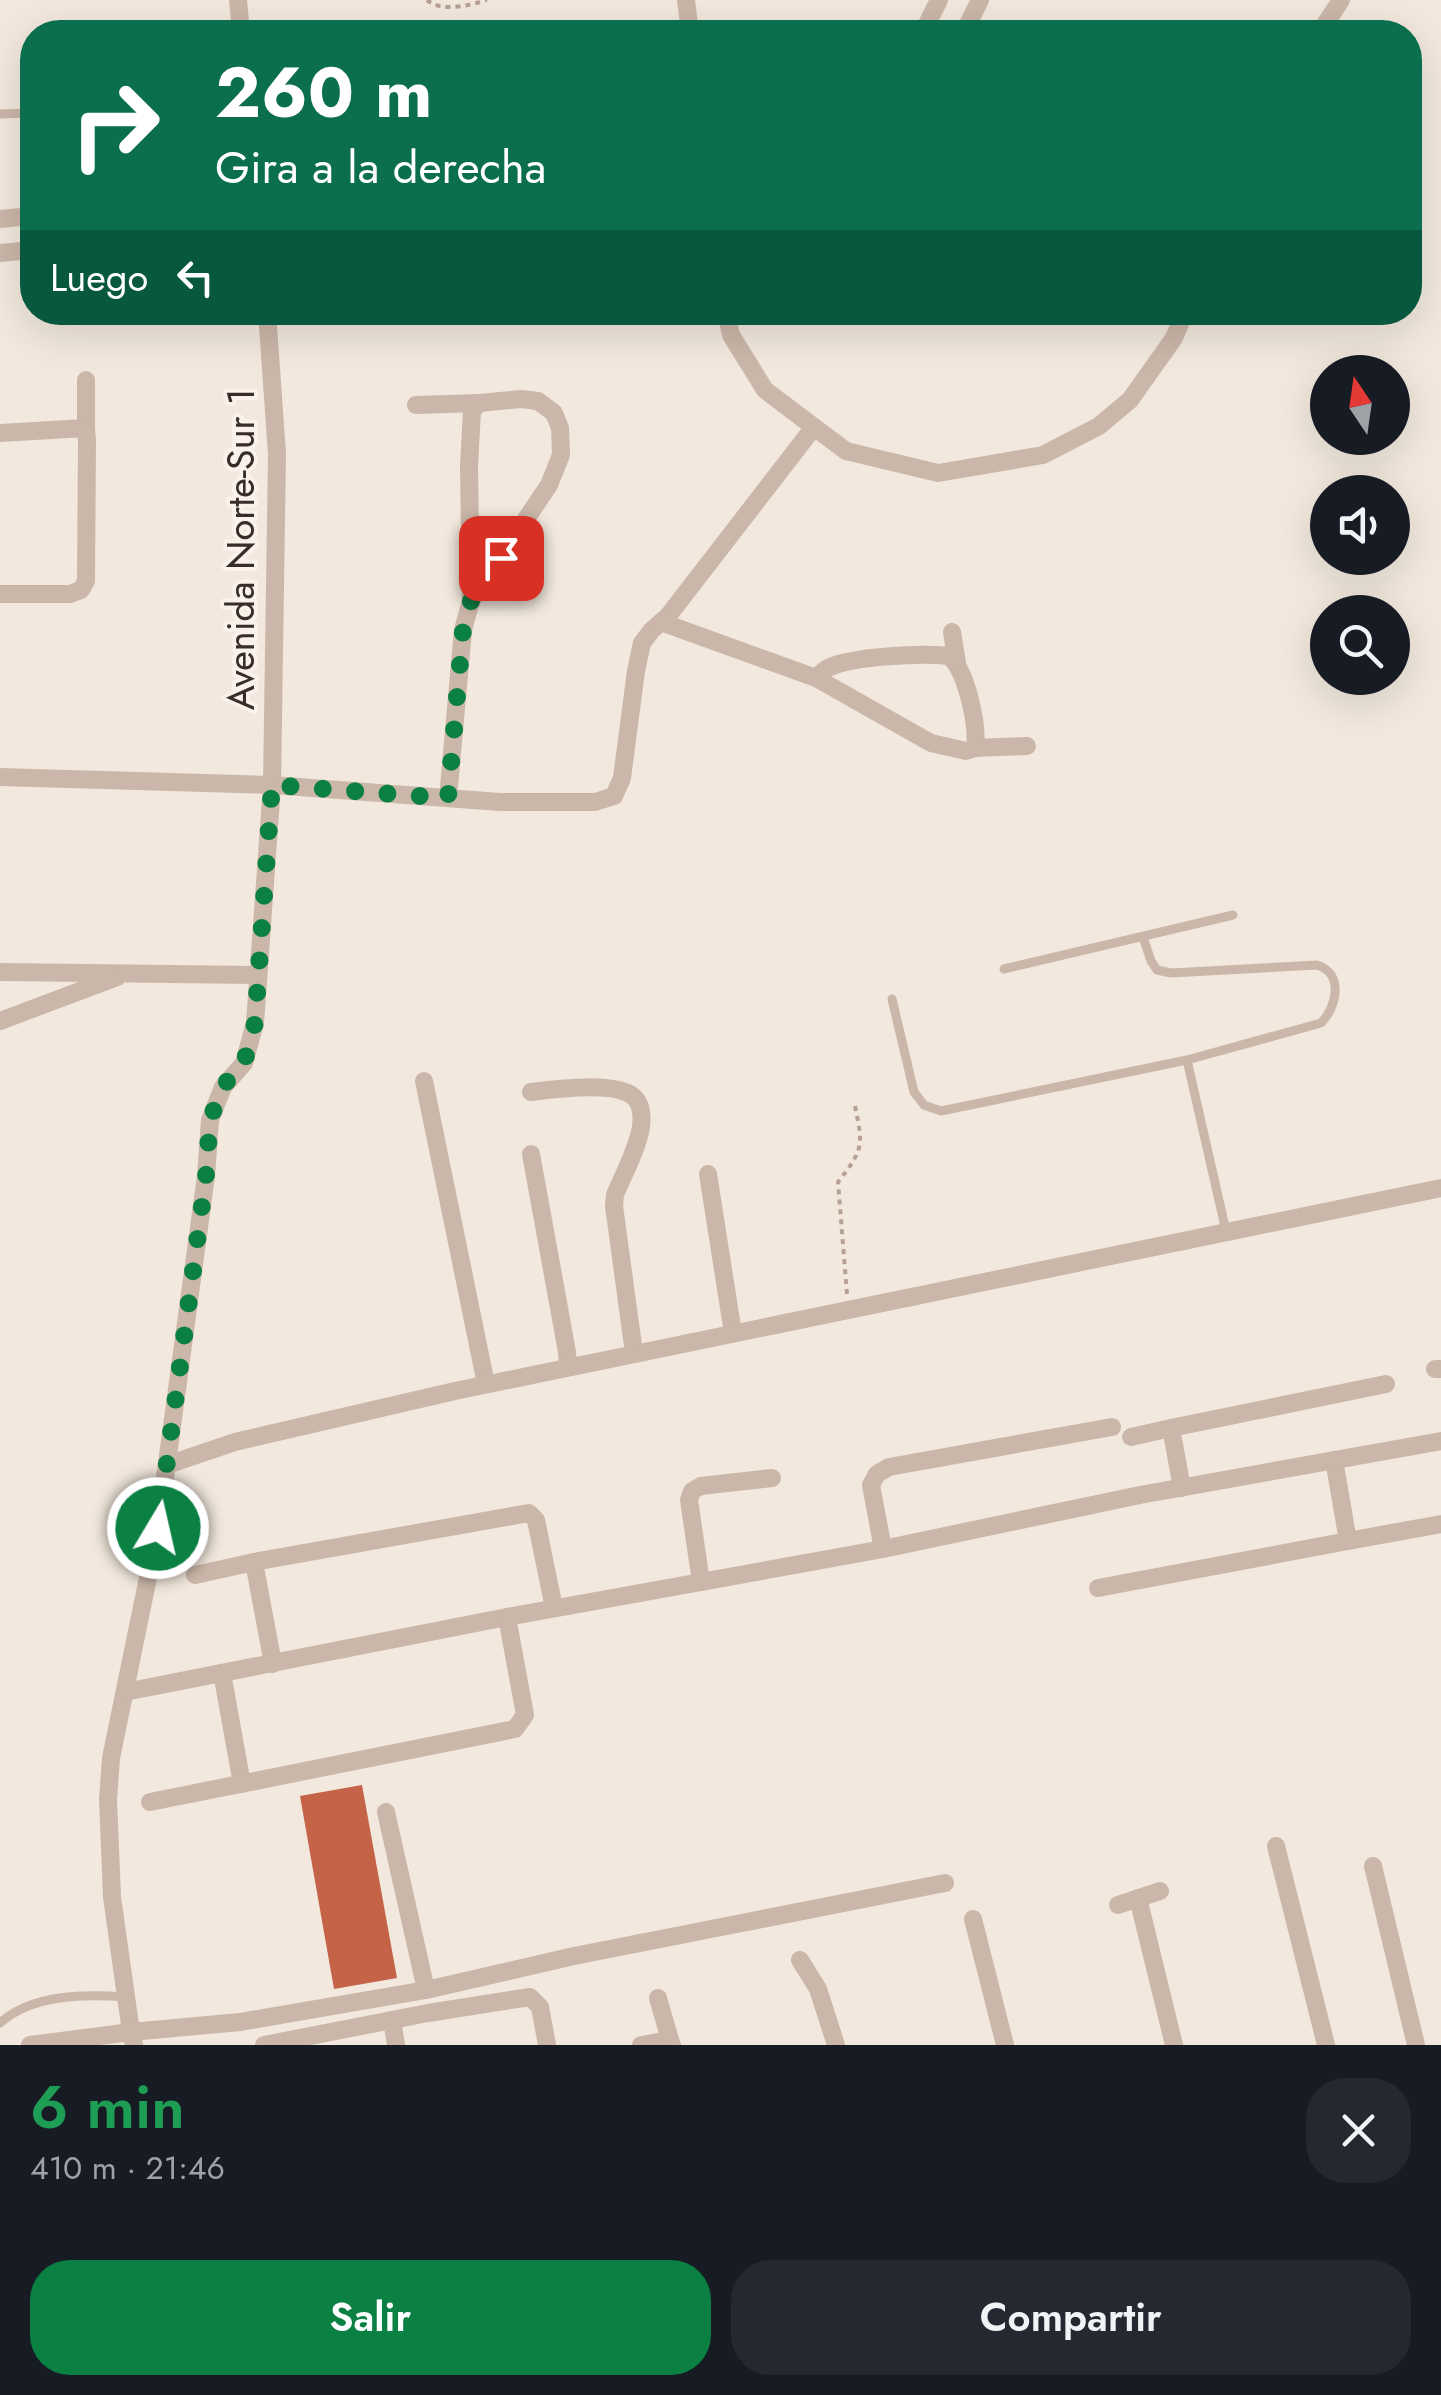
<!DOCTYPE html>
<html lang="es">
<meta charset="utf-8">
<style>
:root{--surface:#171b24;--page:#242831;--text:#f1f3f6;--muted:#9ea1a6;--accent:#0b8043}
body{margin:0;font-family:Jost,sans-serif;background:var(--page);color:var(--text);height:100vh;display:flex;flex-direction:column;font-size:38px;white-space:nowrap}
*{box-sizing:border-box;margin:0}
p{font-size:32px;color:var(--muted)}
.icon{flex:none;width:55px;height:55px;fill:none;stroke:currentColor;stroke-width:2;stroke-linecap:round;stroke-linejoin:round}
.map{position:relative;height:2045px;overflow:hidden}
.sheet{display:flex;flex-direction:column;background:var(--surface);flex:1}
.sheet>*{flex:none}
.banner{position:absolute;left:20px;top:20px;width:1402px;height:305px;border-radius:40px;box-shadow:0 10px 40px #0002;background:#0b6e4f;color:#fff;overflow:hidden}
.needle{width:65px;rotate:347deg}
.buttons{position:absolute;left:1310px;top:355px;display:grid;gap:20px}
.buttons a{display:grid;place-items:center;width:100px;height:100px;border-radius:50%;background:var(--surface);box-shadow:0 10px 40px #0002;font-size:50px}
.pin{position:absolute;display:grid;place-items:center;width:85px;height:85px;color:#fff;margin:-42px;border-radius:20px;box-shadow:0 5px 15px #0006}
.me{position:absolute;width:110px;margin:-55px;rotate:9deg;stroke-linejoin:round;filter:drop-shadow(0 0 8px #0008)}
.turn{display:flex;align-items:center;gap:35px;height:210px;padding:0 30px;font-size:45px}
.turn .icon{width:130px;height:130px;stroke-width:2.5}
.turn b{display:block;font-size:70px;line-height:85px}
.then{display:flex;align-items:center;height:95px;padding:0 30px;background:#0003;gap:20px;font-size:38px}
.round{display:grid;place-items:center;flex:none;width:105px;height:105px;border-radius:40px;background:var(--page)}
.head{display:flex;align-items:center;justify-content:space-between;height:170px;padding:0 30px}
h1{font-size:60px;font-weight:600;line-height:75px;color:#1e9e55}
.cta{display:flex;gap:20px;margin-top:auto;padding:20px 30px}
.cta a{flex:1;height:115px;border-radius:40px;background:var(--accent);color:#fff;font-size:40px;font-weight:600;line-height:115px;text-align:center}
.cta a+a{background:var(--page);color:var(--text)}
.map>svg:first-child{display:block}
.building{fill:#c56348}
.lines{fill:none;stroke-linecap:round;stroke-linejoin:round}
.path{stroke:#b6a193;stroke-width:4;stroke-dasharray:5 5;stroke-linecap:butt}
.lane{stroke:#cbb7a9;stroke-width:9}
.street{stroke:#cbb7a9;stroke-width:18}
.route{stroke:#0b8043;stroke-width:18;stroke-dasharray:0 32.4}
.labels{text-anchor:middle;dominant-baseline:central;stroke-width:8;stroke-linejoin:round;paint-order:stroke}
.street-label{font-size:38px;fill:#382d29;stroke:#faf2ea}
</style>
<div class="map">
<svg width="1441" height="2045" viewBox="0 0 1441 2045">
<rect width="100%" height="100%" fill="#f2e8dd"/>
<path class="building" d="M362 1785 397 1978 334 1989 300 1796Z"/>
<g class="lines">
<g class="path">
<path d="M427 0C442 13 470 5 487 0"/>
<path d="M847 1294 838 1182C864 1149 863 1145 855 1106"/>
</g>
<g class="lane">
<path d="M0 114 32 113"/>
<path d="M1143 937 1151 961 1157 970 1171 973 1317 965C1344 973 1337 1007 1321 1023L1187 1060 1226 1231"/>
<path d="M1004 969 1233 915"/>
<path d="M892 999 914 1092 924 1105 941 1111 1187 1060"/>
<path d="M0 2023C32 1994 85 1994 126 1997"/>
</g>
<g class="street">
<path d="M238 0 241 32"/>
<path d="M686 0 690 32"/>
<path d="M923 32 939 0"/>
<path d="M964 32 980 0"/>
<path d="M1320 32 1341 0"/>
<path d="M0 219 32 216"/>
<path d="M0 253 32 250"/>
<path d="M267 312 277 454 272 785 500 802H595L614 796 622 778 636 671 642 643 652 630 668 616 814 427"/>
<path d="M726 312 731 335 765 390 814 427 846 451 938 473 1043 455 1099 426 1130 400 1174 338 1185 312"/>
<path d="M86 380V428"/>
<path d="M416 405 479 403"/>
<path d="M0 433 86 428 87 441 86 581 81 590 70 594H0"/>
<path d="M661 622 816 678 931 743 966 751 975 748C978 726 967 671 949 656 922 653 852 656 828 668 825 669 818 676 816 678"/>
<path d="M952 632 957 663"/>
<path d="M975 748 1027 746"/>
<path d="M0 777 272 785 255 1023 244 1063 223 1087 210 1120 206 1176 158 1529 111 1758 108 1799 112 1897 131 2032 134 2045"/>
<path d="M448 798 463 630 471 601 469 466 472 411 479 403 521 399 538 401 554 413 560 428 561 455 549 485 471 601"/>
<path d="M0 972 257 975"/>
<path d="M0 1021 117 977"/>
<path d="M424 1081 486 1384"/>
<path d="M531 1092C554 1089 616 1081 634 1097 642 1104 642 1118 641 1127 637 1150 624 1173 615 1195L614 1206 634 1353"/>
<path d="M531 1154 567 1352 568 1367"/>
<path d="M708 1174 733 1333"/>
<path d="M1435 1369H1441"/>
<path d="M1131 1437 1171 1428"/>
<path d="M167 1465 235 1442 455 1391 1441 1188"/>
<path d="M1182 1488 1171 1428 1386 1384"/>
<path d="M1348 1541 1441 1524"/>
<path d="M883 1549 871 1485 877 1474 889 1467 1112 1427"/>
<path d="M254 1562 273 1664"/>
<path d="M195 1575 254 1562 529 1513 536 1520 554 1608"/>
<path d="M701 1582 689 1500 692 1491 701 1486 772 1478"/>
<path d="M1098 1588 1348 1541 1334 1460"/>
<path d="M222 1673 242 1784"/>
<path d="M125 1692 507 1617 883 1549 1140 1495 1441 1441"/>
<path d="M150 1802 515 1729 525 1715 507 1617"/>
<path d="M386 1812 426 1990"/>
<path d="M1276 1846 1326 2045"/>
<path d="M1373 1866 1416 2045"/>
<path d="M1138 1898 1174 2045"/>
<path d="M1118 1905 1160 1891"/>
<path d="M973 1919 1005 2045"/>
<path d="M800 1960 818 1989 836 2045"/>
<path d="M658 1998 670 2040"/>
<path d="M392 2020 396 2045"/>
<path d="M30 2045 131 2032 240 2022 426 1990 574 1956 945 1883"/>
<path d="M264 2045 428 2013 530 1997 540 2007 547 2045"/>
<path d="M641 2045 670 2040 672 2045"/>
</g>
</g>
<g class="lines">
<path class="route" d="M158 1528 206 1176 210 1120 223 1086 244 1063 255 1023 272 785 448 798 463 630 471 601 501 558"/>
</g>
<g class="labels">
<g class="street-label">
<text transform="translate(240 549) rotate(-90)">Avenida Norte-Sur 1</text>
</g>
</g>
</svg>
<div class="buttons">
<a><svg class="needle" viewBox="-14 -14 28 28"><path d="M0-13l5 13h-10z" fill="#e53935"/><path d="M0 13l5-13h-10z" fill="#9ea1a6"/></svg></a>
<a><svg class="icon" aria-label="sound" viewBox="0 0 24 24"><path d="M4 9h4l5-4v14l-5-4H4zM17 9q2 3 0 6"/></svg></a>
<a><svg class="icon" aria-label="search" viewBox="0 0 24 24"><circle cx="10" cy="10" r="6"/><path d="M15 15l6 6"/></svg></a>
</div>
<div class="pin" style="left:501px;top:558px;background:#d93025"><svg class="icon" aria-label="arrive" viewBox="0 0 24 24"><path d="M6 21V4h12l-3 4 3 4H6"/></svg></div>
<svg class="me" style="left:158px;top:1528px" viewBox="-20 -20 40 40"><circle r="17" fill="#0b8043" stroke="#fff" stroke-width="3"/><path d="M0-11L8 9 0 5-8 9z" fill="#fff"/></svg>
<div class="banner">
<div class="turn"><svg class="icon" aria-label="right" viewBox="0 0 24 24"><path d="M7 20v-9h11M14 6l5 5-5 5"/></svg><div><b>260 m</b>Gira a la derecha</div></div>
<div class="then">Luego<svg class="icon" aria-label="left" viewBox="0 0 24 24"><path d="M17 20v-9H6M10 6l-5 5 5 5"/></svg></div>
</div>
</div>
<section class="sheet">
<div class="head"><div><h1>6 min</h1><p>410 m · 21:46</p></div><a class="round"><svg class="icon" aria-label="close" viewBox="0 0 24 24"><path d="M6 6l12 12M18 6L6 18"/></svg></a></div>
<div class="cta"><a>Salir</a><a>Compartir</a></div>
</section>
